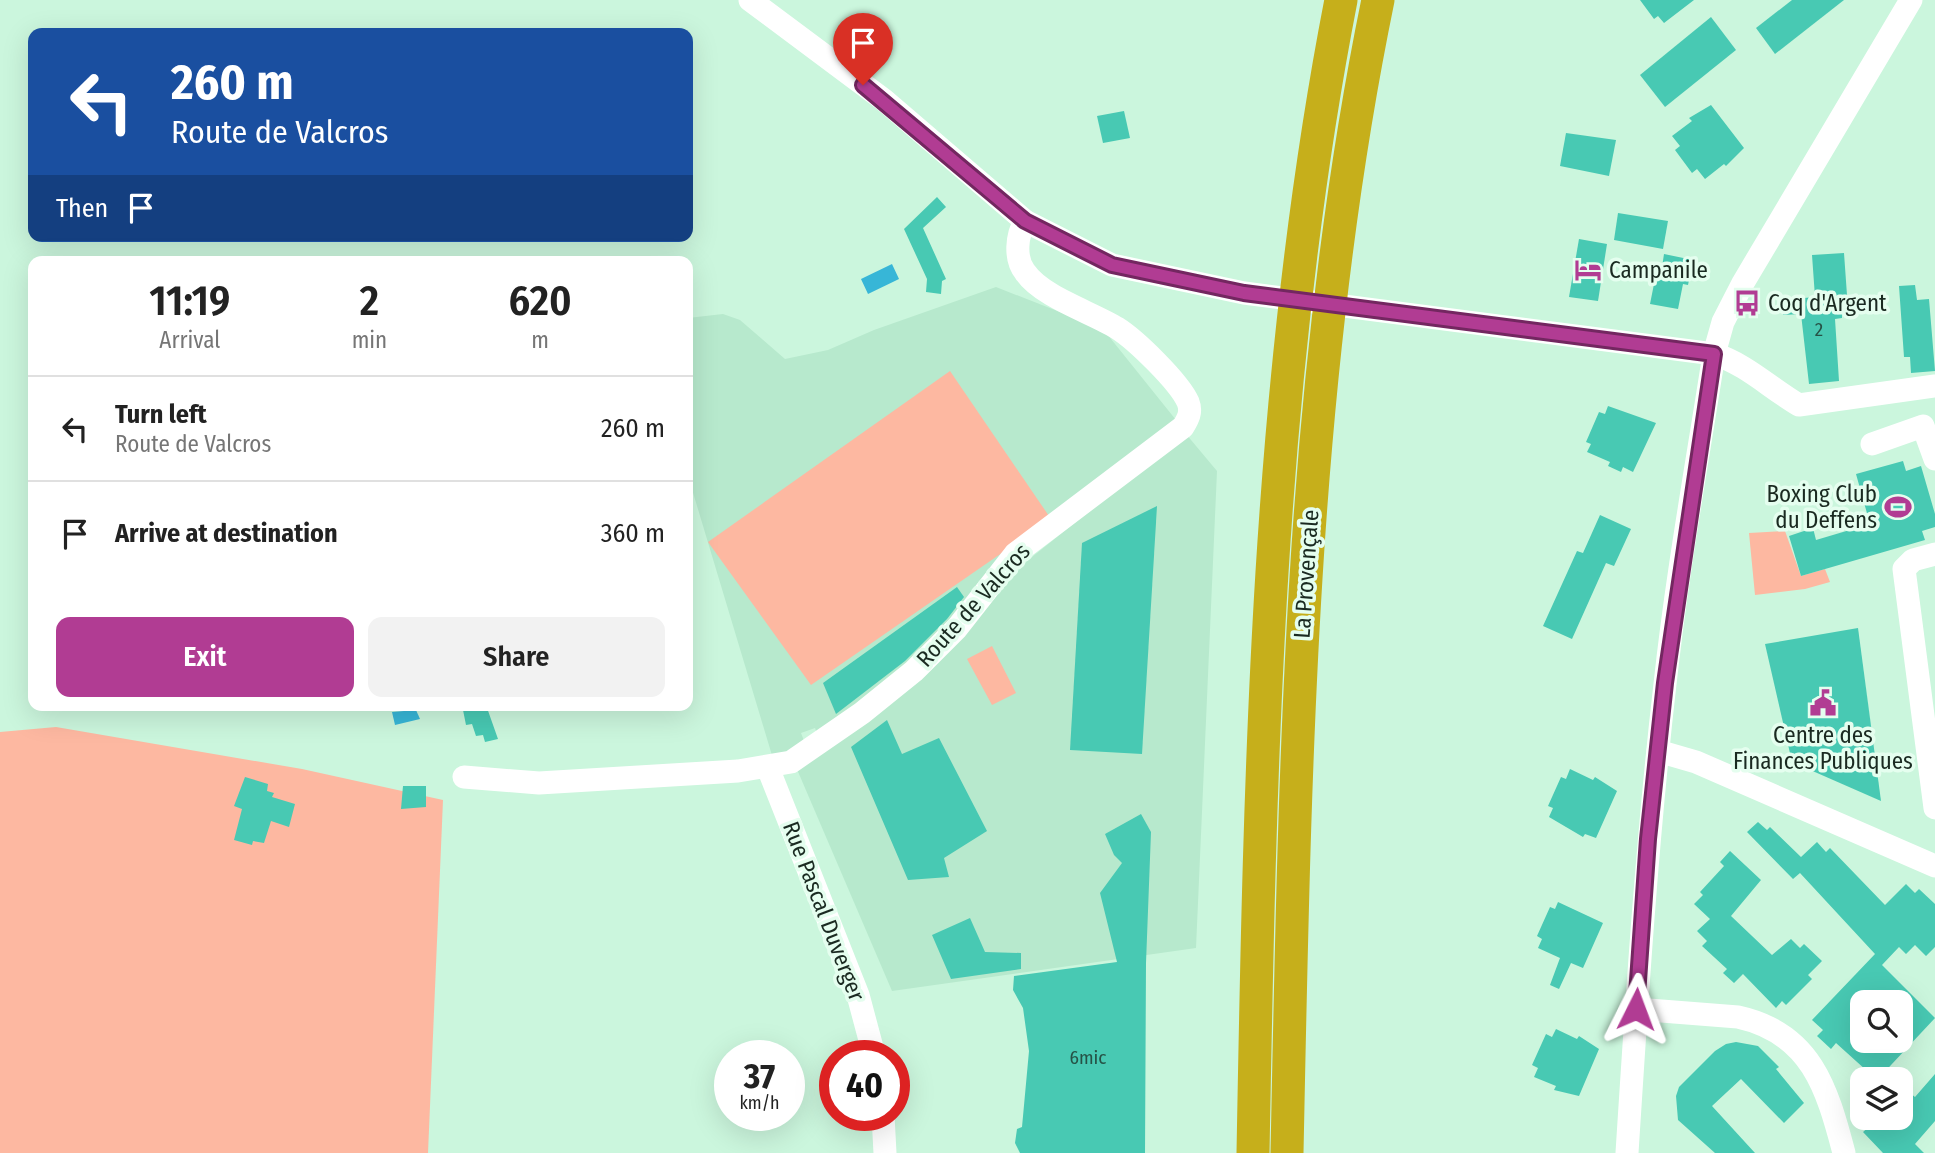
<!DOCTYPE html>
<meta charset="utf-8">
<style>
:root{--surface:#fff;--page:#f2f2f2;--text:#222;--muted:#767676;--line:#e0e0e0;--accent:#b13c93}
body{margin:0;font-family:"Fira Sans Condensed",sans-serif;background:var(--page);color:var(--text);height:100vh;display:flex;flex-direction:column;font-size:26px;white-space:nowrap}
*{box-sizing:border-box;margin:0}
p{font-size:23px;color:var(--muted)}
.icon{flex:none;width:38px;height:38px;fill:none;stroke:currentColor;stroke-width:2;stroke-linecap:round;stroke-linejoin:round}
.map{position:relative;flex:1;overflow:hidden}
.sheet{position:absolute;left:28px;top:256px;width:665px;height:455px;display:flex;flex-direction:column;background:var(--surface);border-radius:14px;box-shadow:0 7px 28px #0002}
.sheet>*{flex:none}
.banner{position:absolute;left:28px;top:28px;width:665px;height:214px;border-radius:14px;box-shadow:0 7px 28px #0002;background:#1a4fa0;color:#fff;overflow:hidden}
.tools{position:absolute;left:1850px;top:990px;display:grid;gap:14px}
.tools a{display:grid;place-items:center;width:63px;height:63px;border-radius:14px;background:var(--surface);box-shadow:0 7px 28px #0002;font-size:35px}
.speed{position:absolute;left:714px;top:1040px;display:flex;gap:14px;font-size:35px;font-weight:700;text-align:center}
.speed>*{display:grid;place-content:center;width:91px;height:91px;border-radius:50%;background:var(--surface);box-shadow:0 7px 28px #0002;line-height:1}
.speed small{font-size:18px;font-weight:400}
.speed .limit{border:10px solid #d22;background:#fff;color:#111}
.pin{position:absolute;display:grid;place-items:center;width:60px;height:60px;color:#fff;margin:-72px -30px;border-radius:50% 50% 50% 0;rotate:-45deg;box-shadow:0 0 7px #0007}
.pin .icon{rotate:45deg}
.me{position:absolute;width:77px;margin:-38px;rotate:3deg;stroke-linejoin:round;filter:drop-shadow(0 0 5px #0008)}
.turn{display:flex;align-items:center;gap:24px;height:147px;padding:0 28px;font-size:32px}
.turn .icon{width:91px;height:91px;stroke-width:2.5}
.turn b{display:block;font-size:49px;line-height:60px}
.then{display:flex;align-items:center;height:66px;padding:0 28px;background:#0003;gap:14px;font-size:26px}
.eta{display:flex;justify-content:space-evenly;align-items:center;height:119px;text-align:center}
.eta b{font-size:42px;font-weight:600;line-height:49px}
.button{display:flex;gap:14px;margin-top:auto;padding:14px 28px}
.button a{flex:1;height:80px;border-radius:14px;background:var(--accent);color:#fff;font-size:28px;font-weight:600;line-height:80px;text-align:center}
.button a+a{background:var(--page);color:var(--text)}
ul{padding:0;list-style:none}
li{display:flex;align-items:center;gap:21px;height:105px;padding:0 28px;border-top:2px solid var(--line)}
li div{flex:1}
li b{display:block;font-size:26px}
li em{font-style:normal}
.map>svg:first-child{display:block}
.built{fill:#b7e9cd}
.green{fill:#fdb8a1}
.water{fill:#37b6d7}
.building{fill:#48c9b3;fill-rule:evenodd}
.lines{fill:none;stroke-linecap:round;stroke-linejoin:round}
.minor{stroke:#fff;stroke-width:23}
.highway{stroke:#c6af1b;stroke-width:33}
.route-casing{stroke:#732760;stroke-width:18}
.route{stroke:#b13c93;stroke-width:12}
.labels{text-anchor:middle;dominant-baseline:central;stroke-width:7;stroke-linejoin:round;paint-order:stroke}
.number-label{font-size:19px;fill:#265246}
.poi-label{font-size:23px;fill:#1a2a21;stroke:#e5feef;text-anchor:start}
.street-label{font-size:23px;fill:#1a2a21;stroke:#e5feef}
</style>
<div class="map">
<svg width="1935" height="1153" viewBox="0 0 1935 1153">
<rect width="100%" height="100%" fill="#cbf6dd"/>
<g class="built">
<path d="M996 287 1103 329 1180 425 1057 514 939 640 819 739 815 728 801 733 806 746 774 762 688 476V318L723 314 740 320 785 359 828 350 874 330Z"/>
<path d="M1186 434 1217 471 1196 948 892 991 796 767 926 675 1027 561Z"/>
</g>
<g class="green">
<path d="M950 371 1051 519 811 685 708 542Z"/>
<path d="M1785 531 1801 576 1825 569 1830 582 1805 589 1755 595 1749 533Z"/>
<path d="M992 646 1016 693 992 705 967 659Z"/>
<path d="M56 727 302 769 443 800 428 1153H0V732Z"/>
</g>
<g class="water">
<path d="M892 264 899 279 868 294 861 279Z"/>
<path d="M416 710 420 719 395 725 392 712Z"/>
</g>
<g class="building">
<path d="M1640 0H1694L1664 23 1658 16 1654 19Z"/>
<path d="M1792 0H1844L1775 54 1756 28Z"/>
<path d="M1711 17 1736 50 1665 107 1640 75Z"/>
<path d="M1711 105 1744 148 1726 166 1724 164 1705 179 1697 169 1692 173 1675 150 1680 146 1672 136 1692 121 1689 118Z"/>
<path d="M1124 111 1130 138 1103 143 1097 116Z"/>
<path d="M1566 133 1616 140 1609 176 1560 166Z"/>
<path d="M937 197 946 207 923 228 946 279 942 281 941 294 926 292 927 279 904 229Z"/>
<path d="M1618 213 1668 221 1663 249 1614 240Z"/>
<path d="M1579 239 1607 244 1598 301 1569 297Z"/>
<path d="M1844 253 1847 295H1842V318L1835 319 1839 381 1809 384 1801 314 1783 315 1782 300 1815 297 1812 255Z"/>
<path d="M1664 254 1693 260 1688 285 1683 284 1678 309 1650 304 1655 279 1660 280Z"/>
<path d="M1915 285 1917 300 1929 299 1935 371 1911 373 1910 357H1904L1899 286Z"/>
<path d="M1608 406 1656 423 1633 472 1623 467 1621 472 1608 466 1610 462 1587 452 1591 444 1586 442 1599 412 1605 414Z"/>
<path d="M1903 461 1906 471 1921 466 1935 514V527L1922 531 1925 540 1801 576 1789 536 1813 528 1816 540 1870 524 1856 474Z"/>
<path d="M1157 506 1142 754 1070 750 1082 543Z"/>
<path d="M1600 515 1631 529 1614 566 1606 563 1572 639 1543 626 1577 551 1583 553Z"/>
<path d="M957 587 964 597 947 619 905 661 836 714 823 683Z"/>
<path d="M1858 628 1881 801 1792 762 1765 644Z"/>
<path d="M462 705H486L498 739 485 742 483 735 476 736 472 724 466 725Z"/>
<path d="M887 720 902 754 939 738 987 831 944 858 949 877 908 880 851 747Z"/>
<path d="M1570 769 1593 780 1595 777 1617 791 1596 838 1585 834 1583 837 1549 817 1553 808 1548 806 1561 777 1566 779Z"/>
<path d="M245 777 268 784 267 791 274 793 272 797 295 804 289 827 271 821 264 843 253 841 252 845 234 840 242 809 234 806Z"/>
<path d="M403 786H426V807L401 809Z"/>
<path d="M1141 814 1151 832 1146 963 1145 1153H1020L1015 1143 1017 1129 1022 1127 1029 1051 1023 1008 1013 990 1014 976 1117 962 1100 893 1122 863 1114 855 1105 834Z"/>
<path d="M1758 822 1767 830 1770 827 1801 857 1817 842 1826 852 1830 848 1885 905 1906 884 1915 893 1919 889 1935 904V947L1926 956 1915 945 1906 954 1899 947 1882 965 1935 1018 1877 1080 1836 1043 1831 1049 1817 1036 1823 1030 1812 1020 1875 954 1800 873 1793 879 1747 832ZM1862 1003H1900V1041H1862Z"/>
<path d="M1730 851 1761 880 1731 916 1772 955 1791 939 1800 948 1804 944 1822 961 1808 975 1812 979 1786 1005 1782 1001 1776 1008 1743 974 1734 983 1723 973 1727 969 1702 946 1707 941 1697 931 1710 919 1694 904 1703 895 1700 892 1724 866 1720 862Z"/>
<path d="M1558 902 1603 923 1583 968 1571 963 1559 989 1550 985 1560 958 1538 948 1542 939 1537 936 1550 907 1555 909Z"/>
<path d="M970 918 985 952 1021 953V969L951 979 932 935Z"/>
<path d="M1556 1029 1577 1039 1579 1036 1599 1049 1579 1096 1554 1090 1556 1086 1534 1077 1538 1068 1532 1065 1546 1034 1552 1037Z"/>
<path d="M1736 1042 1758 1046 1779 1067 1776 1069 1804 1103 1784 1123 1741 1079 1712 1106 1755 1153H1715L1678 1120 1676 1096 1679 1087 1715 1051 1726 1044Z"/>
<path d="M1935 1074V1121L1915 1144 1924 1153H1883L1863 1132 1879 1118H1900V1085L1915 1097Z"/>
</g>
<g class="lines">
<g class="minor">
<path d="M750 0 884 100 1025 221 1112 265 1244 293 1714 354C1746 364 1770 388 1799 405L1935 386"/>
<path d="M1872 444 1923 426 1935 459"/>
<path d="M1935 554 1913 560 1904 569 1935 808"/>
<path d="M1658 751 1696 762 1935 866"/>
<path d="M768 768 858 995 874 1055"/>
<path d="M464 777 539 783 738 771 791 762 862 713 914 671 957 628 1015 554 1183 427C1188 419 1192 412 1188 402 1179 382 1136 340 1117 328 1091 312 1042 297 1025 272 1014 258 1017 235 1025 221"/>
<path d="M1636 1009 1738 1017C1811 1033 1827 1088 1844 1153"/>
<path d="M883 1115 885 1153"/>
<path d="M1627 1153C1637 996 1647 840 1665 684 1677 573 1697 464 1714 354L1723 322 1743 283 1911 0"/>
</g>
<g class="highway">
<path d="M1253 1153C1260 768 1267 379 1341 0"/>
<path d="M1287 1153C1295 767 1300 379 1378 0"/>
</g>
</g>
<g class="lines">
<g class="route-casing">
<path id="route" d="M863 85 1025 221 1112 265 1244 293 1714 354 1665 683 1648 839 1636 1009"/>
</g>
<use href="#route" class="route"/>
</g>
<defs>
<g id="hotel-bare" transform="scale(2.1)"><path d="M-6-4.5h1.5V1H6V5H4.5V3h-9V5H-6ZM-4 0a1.8 1.8 0 1 1 3.6 0ZM.5 0V-2.5h3Q6-2.5 6 0Z" fill="#b13c93" stroke="#e5feef" stroke-width="2.5" paint-order="stroke"/></g>
<g id="bus-bare" transform="scale(2.1)"><path d="M-5-6H5V4H4V6H2V4H-2V6H-4V4H-5ZM-3.5-4V0h7V-4ZM-3.5 1.2v1.5H-2V1.2ZM2 1.2v1.5H3.5V1.2Z" fill="#b13c93" stroke="#e5feef" stroke-width="2.5" paint-order="stroke"/></g>
<g id="stadium-bare" transform="scale(2.1)"><path d="M0-5a6.5 5 0 1 0 0 10a6.5 5 0 1 0 0-10ZM-3.5-1.8h7v3.6h-7Z" fill="#b13c93" stroke="#e5feef" stroke-width="2.5" paint-order="stroke"/></g>
<g id="civic-bare" transform="scale(2.1)"><path d="M-.6-6.5H3V-4.5H.6V-3L4-1V1h2V6H-6V1h2V-1L-.6-3ZM-1.2 2.5V6h2.4V2.5Z" fill="#b13c93" stroke="#e5feef" stroke-width="2.5" paint-order="stroke"/></g>
</defs>
<g fill-rule="evenodd">
<use href="#hotel-bare" x="1588" y="270"/>
<use href="#bus-bare" x="1747" y="303"/>
<use href="#stadium-bare" x="1898" y="507"/>
<use href="#civic-bare" x="1823" y="703"/>
</g>
<g class="labels">
<g class="number-label">
<text x="1819" y="329">2</text>
<text x="1088" y="1057">6mic</text>
</g>
<g class="poi-label">
<text x="1609" y="270">Campanile</text>
<text x="1768" y="303">Coq d'Argent</text>
<text x="1877" y="494" text-anchor="end">Boxing Club<tspan x="1877" dy="26">du Deffens</tspan></text>
<text x="1823" y="735" text-anchor="middle">Centre des<tspan x="1823" dy="26">Finances Publiques</tspan></text>
</g>
<g class="street-label">
<text transform="translate(1306 574) rotate(-86)">La Provençale</text>
<text transform="translate(973 605) rotate(-48)">Route de Valcros</text>
<text transform="translate(824 911) rotate(69)">Rue Pascal Duverger</text>
</g>
</g>
</svg>
<div class="tools">
<a><svg class="icon" aria-label="search" viewBox="0 0 24 24"><circle cx="10" cy="10" r="6"/><path d="M15 15l6 6"/></svg></a>
<a><svg class="icon" aria-label="layers" viewBox="0 0 24 24"><path d="M12 4l9 5-9 5-9-5zM3 14l9 5 9-5"/></svg></a>
</div>
<div class="speed"><div>37<small>km/h</small></div><div class="limit">40</div></div>
<div class="pin" style="left:863px;top:85px;background:#d93025"><svg class="icon" aria-label="arrive" viewBox="0 0 24 24"><path d="M6 21V4h12l-3 4 3 4H6"/></svg></div>
<svg class="me" style="left:1636px;top:1009px" viewBox="-20 -20 40 40"><path d="M0-17L14 15 0 8-14 15z" fill="#b13c93" stroke="#fff" stroke-width="4"/></svg>
<div class="banner">
<div class="turn"><svg class="icon" aria-label="left" viewBox="0 0 24 24"><path d="M17 20v-9H6M10 6l-5 5 5 5"/></svg><div><b>260 m</b>Route de Valcros</div></div>
<div class="then">Then<svg class="icon" aria-label="arrive" viewBox="0 0 24 24"><path d="M6 21V4h12l-3 4 3 4H6"/></svg></div>
</div>
<section class="sheet">
<div class="eta">
<div><b>11:19</b><p>Arrival</p></div>
<div><b>2</b><p>min</p></div>
<div><b>620</b><p>m</p></div>
</div>
<ul>
<li><svg class="icon" aria-label="left" viewBox="0 0 24 24"><path d="M17 20v-9H6M10 6l-5 5 5 5"/></svg><div><b>Turn left</b><p>Route de Valcros</p></div><em>260 m</em></li>
<li><svg class="icon" aria-label="arrive" viewBox="0 0 24 24"><path d="M6 21V4h12l-3 4 3 4H6"/></svg><div><b>Arrive at destination</b></div><em>360 m</em></li>
</ul>
<div class="button"><a>Exit</a><a>Share</a></div>
</section>
</div>
